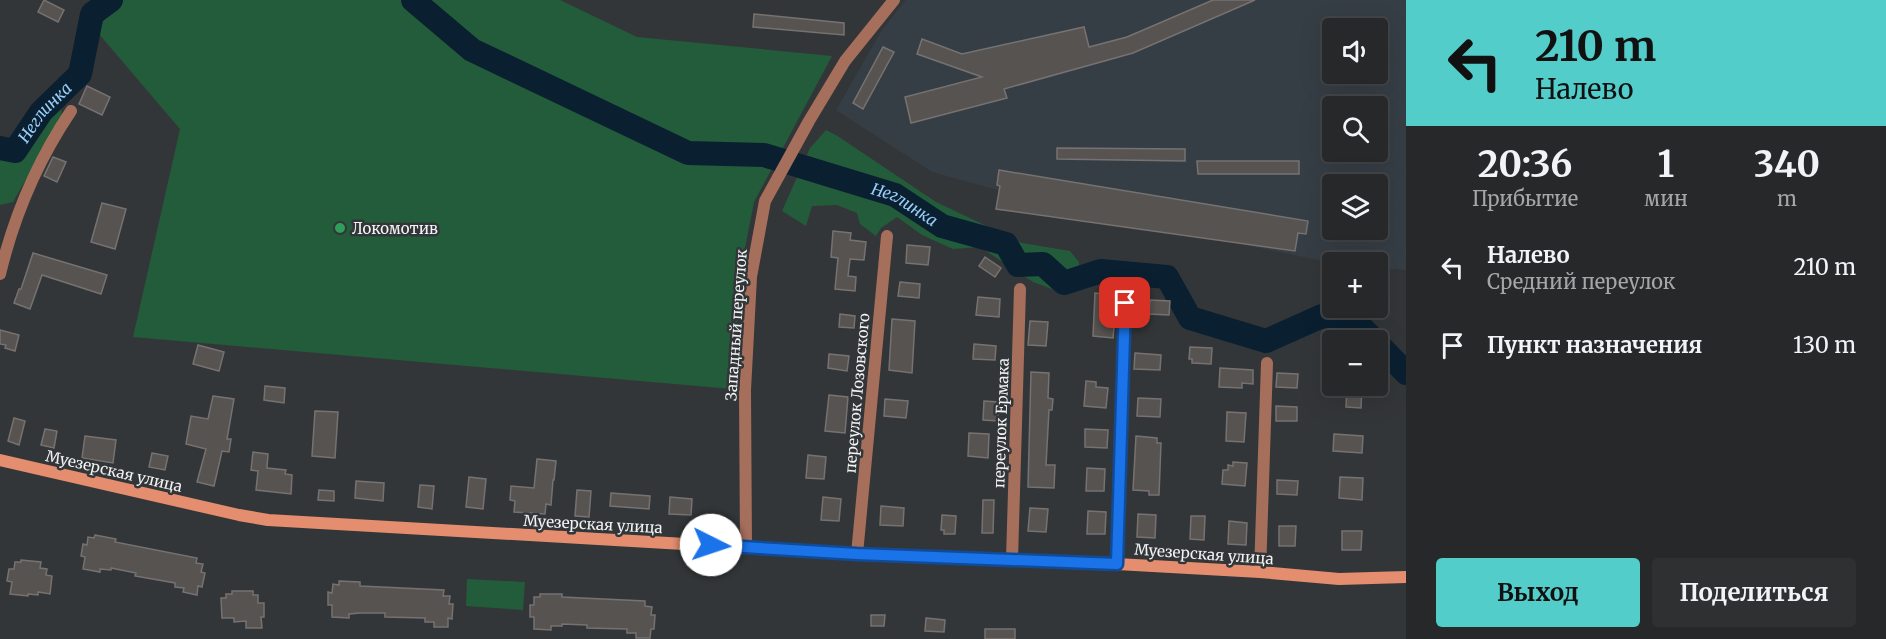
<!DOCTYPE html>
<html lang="ru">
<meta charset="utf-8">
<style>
:root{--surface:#26282a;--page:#2e3032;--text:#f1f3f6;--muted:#a4a6a8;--line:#424447;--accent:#53cdca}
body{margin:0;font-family:Merriweather,serif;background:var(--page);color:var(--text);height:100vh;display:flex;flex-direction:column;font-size:22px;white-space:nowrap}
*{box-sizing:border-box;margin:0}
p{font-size:20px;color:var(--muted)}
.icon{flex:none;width:33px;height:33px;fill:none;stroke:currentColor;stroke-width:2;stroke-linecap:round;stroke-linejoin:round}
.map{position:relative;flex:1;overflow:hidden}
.side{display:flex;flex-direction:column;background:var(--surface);width:480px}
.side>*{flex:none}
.banner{background:#53cdca;color:#111;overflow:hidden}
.controls{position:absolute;left:1322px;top:18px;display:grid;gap:12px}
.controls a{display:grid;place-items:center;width:66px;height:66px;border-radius:6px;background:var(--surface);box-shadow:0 6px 24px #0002,0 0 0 2px var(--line);font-size:30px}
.pin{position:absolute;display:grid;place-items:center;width:51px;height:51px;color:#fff;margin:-26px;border-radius:12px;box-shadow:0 3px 9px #0006}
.me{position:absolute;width:66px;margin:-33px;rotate:94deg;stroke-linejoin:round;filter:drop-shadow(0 0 4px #0008)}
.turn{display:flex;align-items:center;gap:21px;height:126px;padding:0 30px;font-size:27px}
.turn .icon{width:78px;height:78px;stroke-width:2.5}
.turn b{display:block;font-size:42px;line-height:51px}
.eta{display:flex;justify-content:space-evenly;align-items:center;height:102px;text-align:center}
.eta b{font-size:36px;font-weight:700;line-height:42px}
.button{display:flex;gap:12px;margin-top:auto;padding:12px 30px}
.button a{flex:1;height:69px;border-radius:6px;background:var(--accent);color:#111;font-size:24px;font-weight:700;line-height:69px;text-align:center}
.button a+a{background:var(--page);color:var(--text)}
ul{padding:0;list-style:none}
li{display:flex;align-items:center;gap:18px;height:78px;padding:0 30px}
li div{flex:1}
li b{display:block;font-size:22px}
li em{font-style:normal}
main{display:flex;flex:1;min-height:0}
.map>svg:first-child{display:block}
.built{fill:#363e45;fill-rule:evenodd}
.green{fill:#235c3a}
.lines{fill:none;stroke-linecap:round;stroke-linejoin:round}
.river{stroke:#0a2031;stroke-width:24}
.building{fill:#575351;stroke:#767271;stroke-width:1.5}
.street{stroke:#a66f5c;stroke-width:12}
.secondary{stroke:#e48e6f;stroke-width:12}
.route-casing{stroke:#114b97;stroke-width:15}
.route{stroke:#1a73e8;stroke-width:10}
.leisure-dot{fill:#2e9e5b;stroke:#333638;stroke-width:2}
.labels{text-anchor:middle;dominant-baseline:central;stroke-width:5;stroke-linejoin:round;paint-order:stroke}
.poi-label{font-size:15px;fill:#f1f3f4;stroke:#333638;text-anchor:start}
.street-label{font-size:15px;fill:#f1f3f4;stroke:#333638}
.water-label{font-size:16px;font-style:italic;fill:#99cefa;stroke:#333638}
</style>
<main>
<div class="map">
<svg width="1406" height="639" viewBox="0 0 1406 639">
<rect width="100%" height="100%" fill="#333638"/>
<path class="built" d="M906 0H1406V270L1377 268V262L1332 263 1042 202 932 172 836 110 882 30ZM1332 28H1377V74H1332ZM1332 106H1377V152H1332ZM1332 184H1377V230H1332Z"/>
<g class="green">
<path d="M110 0H560L637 37 832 56 754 202 742 263 732 389 133 337 180 129 99 34Z"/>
<path d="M50 107 61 108 62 116 13 202 0 205V155L17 158Z"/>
<path d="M826 130 836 135 936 202 1022 243 1070 251 1079 262V272L1063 293 1033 282 980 247 953 249 922 235 897 217 881 228 876 236 860 224 857 213 837 205 812 206 806 226 782 211 810 148Z"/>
<path d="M467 579 525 582 523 610 466 606Z"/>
</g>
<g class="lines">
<g class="river">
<path id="s1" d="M413 0 472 50 688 153 764 155 895 195 942 226 1006 244 1018 265 1043 264 1064 283 1101 271 1167 277 1190 318 1266 341 1322 316 1358 324 1374 340"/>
<path id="s2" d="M0 148 15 151 41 112 80 74 92 14 111 0"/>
<path d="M1377 343 1406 373"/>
</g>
</g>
<g class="building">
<path d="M44 0 64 10 58 22 38 12Z"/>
<path d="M1213 0H1255L1133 53 1004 89 1007 98 911 123 905 97 982 77 917 54 922 39 962 54 1084 27 1089 47 1127 37Z"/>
<path d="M754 14 844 23V35L753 27Z"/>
<path d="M883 47 894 52 863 109 853 103Z"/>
<path d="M87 86 110 97 102 115 79 104Z"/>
<path d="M1057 148 1185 149V161L1057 159Z"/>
<path d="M53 157 66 162 57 182 44 176Z"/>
<path d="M1197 161H1299V174H1198Z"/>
<path d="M999 170 1308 221 1306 234 1298 233 1295 251 996 209 1000 186 997 185Z"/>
<path d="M102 203 126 209 115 249 91 242Z"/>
<path d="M833 231 851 233 850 240 866 242 864 260 850 259 848 276 856 277 855 291 835 289 838 258 831 257Z"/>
<path d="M907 245 930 247 928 265 906 263Z"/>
<path d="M33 253 107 275 101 294 42 275 30 309 14 303 19 289H21Z"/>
<path d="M985 257 1001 268 995 277 979 266Z"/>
<path d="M900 282 920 284 919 298 898 296Z"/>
<path d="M1095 293 1117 296 1113 338 1093 336Z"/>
<path d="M978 297 1000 299 999 317 976 315Z"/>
<path d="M1150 300 1170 301 1169 315 1149 314Z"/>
<path d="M840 314 855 316 854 328 839 327Z"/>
<path d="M892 319 915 321 912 373 889 370Z"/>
<path d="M1030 321 1048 322 1046 346 1028 345Z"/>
<path d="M0 330 19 335 15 351 5 348 6 345 0 344Z"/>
<path d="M974 344 996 346 995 360 973 359Z"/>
<path d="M198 345 224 352 219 371 193 364Z"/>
<path d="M1190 347 1212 348 1211 364 1192 363V359H1189Z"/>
<path d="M1135 353 1161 355 1160 370 1134 369Z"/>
<path d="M829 354 849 356 847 371 828 368Z"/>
<path d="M1220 368 1253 370V384L1242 383V388L1219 387Z"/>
<path d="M1031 372 1049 373 1048 398 1053 399 1052 410H1049L1046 465H1055L1054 488 1028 487Z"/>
<path d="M1277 373 1298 374 1297 388 1276 387Z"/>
<path d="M1086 381 1096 382V387L1108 388 1106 408 1084 406Z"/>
<path d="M265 386 285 388 284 403 264 400Z"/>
<path d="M1347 386H1362L1361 408 1346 407Z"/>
<path d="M829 395 848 397 845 433 825 431Z"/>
<path d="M213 396 234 399 227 439H231L229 452 222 451 214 486 197 482 206 449 186 444 191 416 208 419Z"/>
<path d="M1138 398 1161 399 1160 417 1137 416Z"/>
<path d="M885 399 908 401 906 418 884 416Z"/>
<path d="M984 401 999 402 998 421 983 420Z"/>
<path d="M1276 406 1297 407V421H1276Z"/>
<path d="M315 411 338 412 335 458 312 456Z"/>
<path d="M1227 412 1246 413 1244 442 1226 441Z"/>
<path d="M14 418 25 421 19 445 8 441Z"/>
<path d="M45 429 57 431 54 448 41 445Z"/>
<path d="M1085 429 1108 430 1107 448 1085 447Z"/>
<path d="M969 433 989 434 988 458 968 456Z"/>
<path d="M1334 434 1363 436 1362 453 1333 451Z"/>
<path d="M85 436 116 440 113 463 82 458Z"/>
<path d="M1136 436 1157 438V443H1161L1159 495H1149V491L1133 490Z"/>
<path d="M253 452 268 454 267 468 286 470 285 474 292 475 291 494 256 490 258 471 251 470Z"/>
<path d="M152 453 168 456 165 470 149 467Z"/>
<path d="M808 455 826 457 824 479 806 478Z"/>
<path d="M537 459 556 461 554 480H553L551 505 546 504 545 514 514 512 515 501 510 500 511 486 534 488Z"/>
<path d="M1233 462 1247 463 1245 486 1222 484 1223 470H1228V465L1233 466Z"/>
<path d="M1087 468 1105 469 1104 491H1086Z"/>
<path d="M469 477 486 479 483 509 466 507Z"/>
<path d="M1340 477 1363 478 1362 500 1339 498Z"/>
<path d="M1277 480 1298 481 1297 495 1277 494Z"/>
<path d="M356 481 384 483 383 501 355 498Z"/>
<path d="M420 485 434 486 432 509 418 507Z"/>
<path d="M319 490 334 491V501L318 500Z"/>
<path d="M577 490 591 491 589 517 575 516Z"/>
<path d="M611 493 650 496 649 509 610 506Z"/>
<path d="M670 497 692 499 691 515 669 514Z"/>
<path d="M823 497 841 499 839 521 821 520Z"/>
<path d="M983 500H994L993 533H982Z"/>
<path d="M881 506 904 508 903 526 880 525Z"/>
<path d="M1030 508 1048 509 1046 532 1028 531Z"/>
<path d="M1088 511 1106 512 1105 534H1087Z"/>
<path d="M1138 514 1156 515 1155 538 1137 537Z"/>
<path d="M942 515 956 516 955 534H944V530H941Z"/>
<path d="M1191 516H1205L1204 540 1190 539Z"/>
<path d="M1229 521 1247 523 1246 545 1228 544Z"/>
<path d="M1279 526H1296L1295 546H1279Z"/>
<path d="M1342 531H1362L1361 550H1342Z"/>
<path d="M95 535 116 539 115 542 197 558 196 563 203 564 201 572 205 573 202 587 198 586 197 595 183 592 184 588 175 587V583L135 576 136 573 111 568V570L100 569V572L83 569 85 557 81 556 83 544 87 545 88 537 94 538Z"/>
<path d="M21 560 41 562 40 568 47 569 46 575 52 576 50 594 38 592V595L28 594V596L10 594 12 582 7 581 9 569H14L15 562H21Z"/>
<path d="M339 581 360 582V586L444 590 443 596H450L449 604H453L452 619 448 618V627H434V622H425V618L385 617V613H360L349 614V618L332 617V605H328V592L332 593 333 584 339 585Z"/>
<path d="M232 591H253V595H258V603H264V617H261L262 628H246V621L234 622V618H222L221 598H226V594H232Z"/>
<path d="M540 594H562V597L645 601V606L652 607 651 615H655L654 629H651L650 638H636V633H627V629L587 628V625L562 624V626H551V630L534 629V617H530V605H534V597H540Z"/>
<path d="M871 615H885L884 626H871Z"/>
<path d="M926 618 945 620 944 632 925 631Z"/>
<rect x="985" y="629" width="30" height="10"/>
</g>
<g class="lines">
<g class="street">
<path d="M0 274C14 216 38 160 71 111"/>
<path d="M746 548 745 390 751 277 765 201 809 121 845 61 894 0"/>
<path d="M857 554 887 236"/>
<path d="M1012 559 1020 289"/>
<path d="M1117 564 1125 303"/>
<path d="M1260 572 1267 363"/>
</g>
<path class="secondary" d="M0 460 239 515 268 520 857 554 1117 564 1260 572 1339 579 1406 577"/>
</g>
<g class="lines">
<g class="route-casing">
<path id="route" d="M711 545 857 554 1117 564 1125 303"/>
</g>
<use href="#route" class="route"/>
</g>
<circle class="leisure-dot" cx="340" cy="228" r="6"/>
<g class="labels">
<g class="poi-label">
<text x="352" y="228">Локомотив</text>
</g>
<g class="street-label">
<text transform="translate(736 325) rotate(-86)">Западный переулок</text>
<text transform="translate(857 393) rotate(-85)">переулок Лозовского</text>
<text transform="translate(1001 423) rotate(-88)">переулок Ермака</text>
<text transform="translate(114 471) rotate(13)">Муезерская улица</text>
<text transform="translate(593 524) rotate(3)">Муезерская улица</text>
<text transform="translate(1204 554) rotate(4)">Муезерская улица</text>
</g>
<g class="water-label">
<text stroke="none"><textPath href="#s2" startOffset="64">Неглинка</textPath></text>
<text stroke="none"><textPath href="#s1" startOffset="542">Неглинка</textPath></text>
</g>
</g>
</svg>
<div class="controls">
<a><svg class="icon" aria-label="sound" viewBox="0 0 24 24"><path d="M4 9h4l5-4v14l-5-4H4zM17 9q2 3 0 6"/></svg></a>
<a><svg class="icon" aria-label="search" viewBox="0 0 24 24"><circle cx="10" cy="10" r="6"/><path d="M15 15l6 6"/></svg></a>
<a><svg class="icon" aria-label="layers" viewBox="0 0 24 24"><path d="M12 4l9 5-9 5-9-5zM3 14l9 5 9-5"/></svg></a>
<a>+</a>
<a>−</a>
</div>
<div class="pin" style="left:1125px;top:303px;background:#d93025"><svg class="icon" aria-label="arrive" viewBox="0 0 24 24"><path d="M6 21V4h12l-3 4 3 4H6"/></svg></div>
<svg class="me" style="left:711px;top:545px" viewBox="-20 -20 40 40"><circle r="19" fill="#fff"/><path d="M0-13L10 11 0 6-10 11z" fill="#1a73e8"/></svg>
</div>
<section class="side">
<div class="banner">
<div class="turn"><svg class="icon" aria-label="left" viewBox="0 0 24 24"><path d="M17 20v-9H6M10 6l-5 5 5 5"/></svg><div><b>210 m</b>Налево</div></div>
</div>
<div class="eta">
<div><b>20:36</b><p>Прибытие</p></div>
<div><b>1</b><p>мин</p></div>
<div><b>340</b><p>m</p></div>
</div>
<ul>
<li><svg class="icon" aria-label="left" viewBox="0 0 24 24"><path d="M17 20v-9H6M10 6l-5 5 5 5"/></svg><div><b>Налево</b><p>Средний переулок</p></div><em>210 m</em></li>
<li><svg class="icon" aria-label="arrive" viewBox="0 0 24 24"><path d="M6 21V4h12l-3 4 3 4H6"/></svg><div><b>Пункт назначения</b></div><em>130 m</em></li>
</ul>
<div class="button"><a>Выход</a><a>Поделиться</a></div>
</section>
</main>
